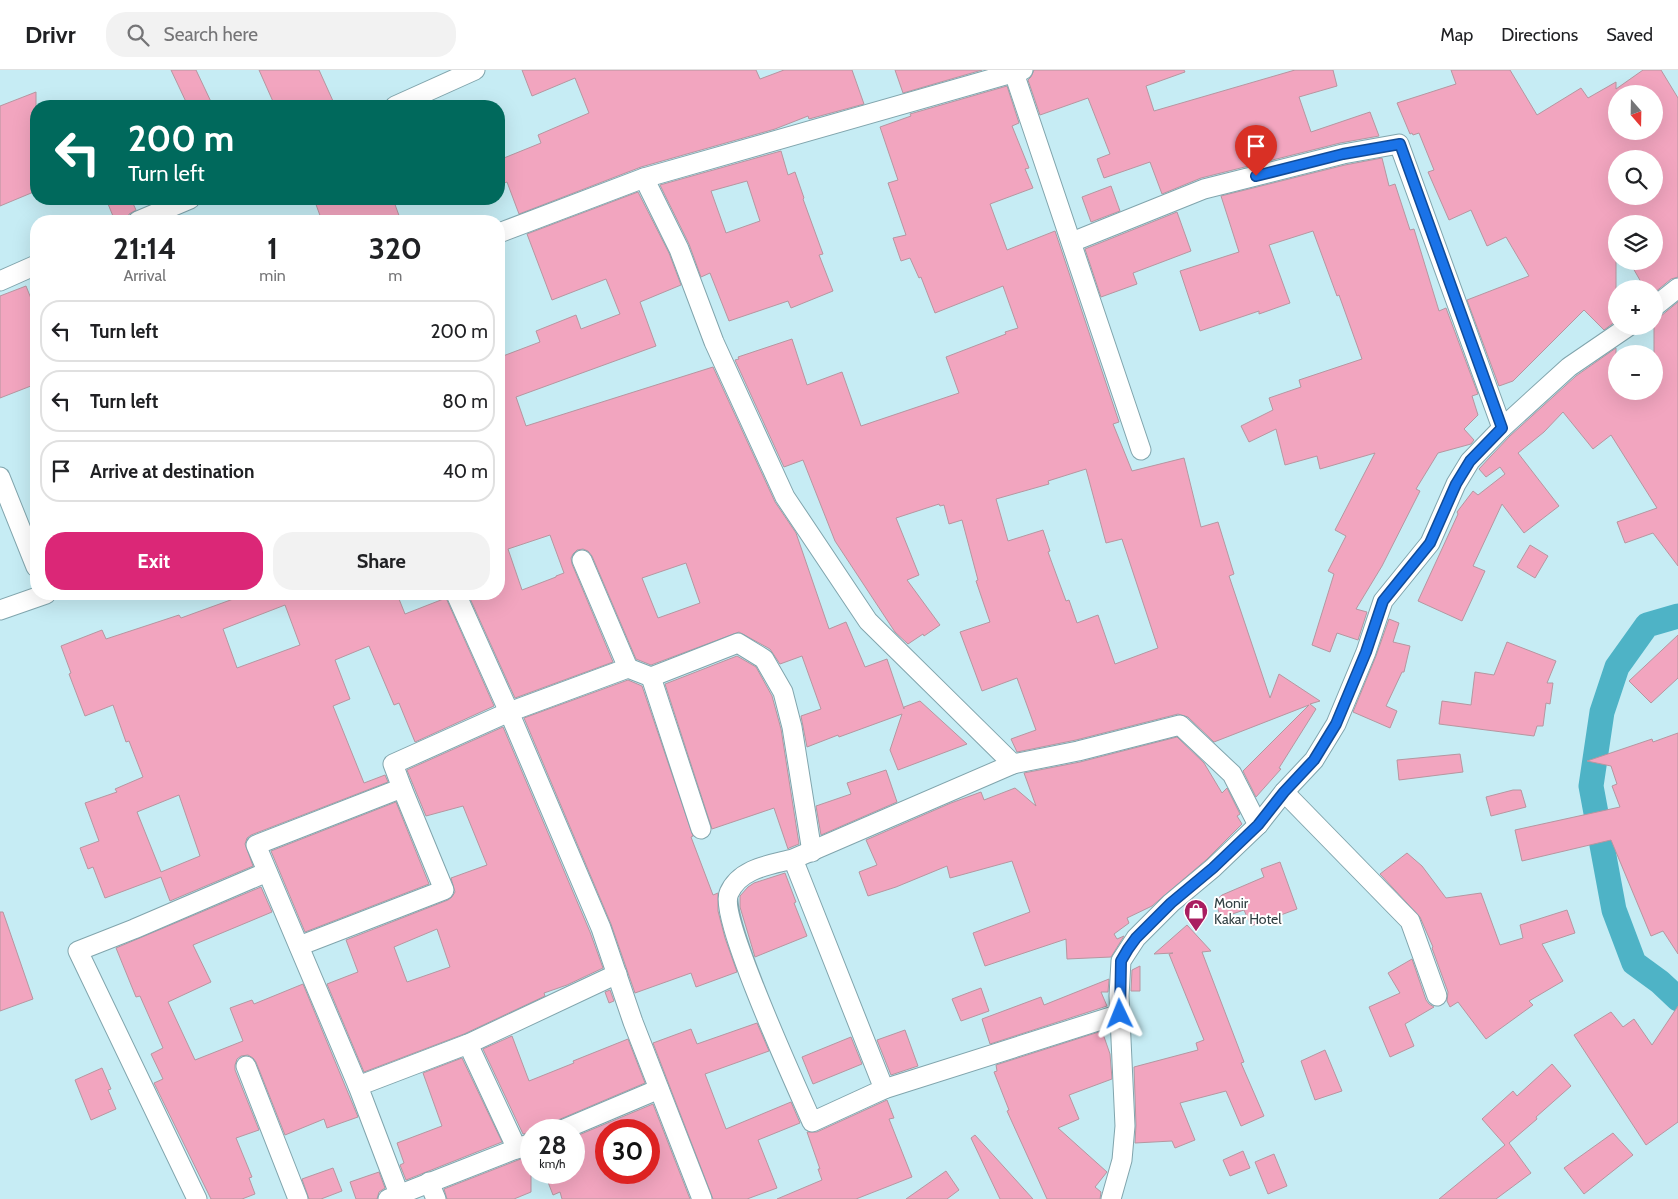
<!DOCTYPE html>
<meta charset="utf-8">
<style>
:root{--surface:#fff;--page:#f2f2f2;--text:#202124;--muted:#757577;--line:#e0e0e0;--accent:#db2777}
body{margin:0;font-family:Cabin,sans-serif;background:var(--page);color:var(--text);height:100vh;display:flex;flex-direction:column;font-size:19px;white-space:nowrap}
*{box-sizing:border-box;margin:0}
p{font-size:16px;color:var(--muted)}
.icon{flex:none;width:28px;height:28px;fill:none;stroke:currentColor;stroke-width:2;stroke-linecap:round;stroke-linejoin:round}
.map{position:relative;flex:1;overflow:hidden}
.drawer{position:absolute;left:30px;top:145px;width:475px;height:385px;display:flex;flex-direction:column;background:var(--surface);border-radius:20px;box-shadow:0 5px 20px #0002}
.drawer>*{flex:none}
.guide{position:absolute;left:30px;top:30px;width:475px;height:105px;border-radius:20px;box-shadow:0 5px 20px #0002;background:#00695c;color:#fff;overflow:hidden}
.needle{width:32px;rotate:160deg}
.fabs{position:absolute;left:1608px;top:15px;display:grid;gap:10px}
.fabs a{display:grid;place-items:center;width:55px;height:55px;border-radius:50%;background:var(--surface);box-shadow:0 5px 20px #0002;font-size:25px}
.speed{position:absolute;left:520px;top:1049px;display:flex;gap:10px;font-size:25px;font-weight:700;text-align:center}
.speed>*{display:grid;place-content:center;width:65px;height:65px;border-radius:50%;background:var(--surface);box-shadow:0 5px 20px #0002;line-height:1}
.speed small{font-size:12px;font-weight:400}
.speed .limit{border:8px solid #d22;background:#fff;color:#111}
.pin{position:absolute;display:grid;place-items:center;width:42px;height:42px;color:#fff;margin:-51px -21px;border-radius:50% 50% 50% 0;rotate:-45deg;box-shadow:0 0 5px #0007}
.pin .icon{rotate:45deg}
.me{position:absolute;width:55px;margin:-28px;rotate:358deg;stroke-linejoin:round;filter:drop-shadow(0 0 4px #0008)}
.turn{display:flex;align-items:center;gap:18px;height:105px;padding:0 15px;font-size:22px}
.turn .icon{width:65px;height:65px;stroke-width:2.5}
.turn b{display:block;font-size:35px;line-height:42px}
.eta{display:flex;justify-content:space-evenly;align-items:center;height:85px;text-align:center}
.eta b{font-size:30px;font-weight:700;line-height:35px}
.cta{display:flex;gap:10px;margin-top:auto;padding:10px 15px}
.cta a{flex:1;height:58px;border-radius:20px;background:var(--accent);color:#fff;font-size:20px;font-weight:700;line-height:58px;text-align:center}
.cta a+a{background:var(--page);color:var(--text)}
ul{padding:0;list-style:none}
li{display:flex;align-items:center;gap:15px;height:62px;margin:0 10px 8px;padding:0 5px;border:2px solid var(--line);border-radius:20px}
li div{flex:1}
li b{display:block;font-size:19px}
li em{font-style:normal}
header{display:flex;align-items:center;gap:30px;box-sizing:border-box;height:70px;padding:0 25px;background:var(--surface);border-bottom:1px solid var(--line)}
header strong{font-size:24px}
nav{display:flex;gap:28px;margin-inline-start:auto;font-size:18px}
.search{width:350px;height:45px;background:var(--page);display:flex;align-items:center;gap:12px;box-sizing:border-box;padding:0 18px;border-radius:20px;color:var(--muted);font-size:19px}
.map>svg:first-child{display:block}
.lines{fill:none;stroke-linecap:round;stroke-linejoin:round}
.canal{stroke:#4eb3c6;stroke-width:25}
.building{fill:#f2a5bf;stroke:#b696a0;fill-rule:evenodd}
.minor-casing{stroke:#81a5ad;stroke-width:21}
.minor{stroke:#fff;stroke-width:19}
.route-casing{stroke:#114b97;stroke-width:12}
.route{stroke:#1a73e8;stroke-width:9}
.labels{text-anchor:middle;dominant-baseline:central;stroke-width:4;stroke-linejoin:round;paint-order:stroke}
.poi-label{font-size:14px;fill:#303f42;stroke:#fff;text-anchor:start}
</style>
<header>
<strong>Drivr</strong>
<div class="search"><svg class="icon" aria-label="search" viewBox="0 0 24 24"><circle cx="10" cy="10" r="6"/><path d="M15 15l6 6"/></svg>Search here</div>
<nav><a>Map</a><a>Directions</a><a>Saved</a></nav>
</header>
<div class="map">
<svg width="1678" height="1129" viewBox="0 0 1678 1129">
<rect width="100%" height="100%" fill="#c6ecf4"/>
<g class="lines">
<path class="canal" d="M1678 546 1647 555 1617 597 1602 642 1591 716 1614 840 1634 893 1660 912 1678 929"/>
</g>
<g class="building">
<path d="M171 0H196L213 36H188Z"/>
<path d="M259 0H319L333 31 321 36H275Z"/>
<path d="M522 0H756L760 9 784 0H852L864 34 809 49 808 46 775 59 641 97 519 144 507 112 499 115V90L541 73 538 65 589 43 575 8 532 26Z"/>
<path d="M895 0H982L903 23Z"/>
<path d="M1034 0H1184L1185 2 1146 16 1154 41 1295 0H1333L1337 16 1299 27 1311 62 1370 42 1379 66 1340 73 1201 108 1162 124 1150 92 1104 108 1097 89 1110 84 1088 28 1040 45 1028 10 1031 7Z"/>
<path d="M1451 0H1510L1537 45 1581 18 1588 28 1616 12V19L1643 0H1661L1678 28V207L1671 209 1654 223V219H1645L1629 191H1654V154H1616V251L1604 260 1584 240 1513 311 1499 316 1467 230 1529 206 1506 167 1487 176 1471 140 1449 150 1428 102 1434 100 1419 63 1413 65 1412 63 1410 64 1397 33 1456 14ZM1616 24H1654V61H1616ZM1616 89H1654V126H1616Z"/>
<path d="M1007 16 1019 53 1012 56 1029 98 1025 99 1033 118 990 134 1007 180 1055 161 1119 352 1113 354 1132 401 1184 388 1201 457 1218 452 1234 504 1229 506 1270 628 1279 604 1320 631 1310 634 1316 639 1279 698 1281 699 1256 727 1243 701 1309 635 1214 672 1188 647 1178 644 1076 670 1017 682 1011 669 1036 660 1017 608 982 621 960 562 990 552 976 511 978 510 962 450 949 454 944 435 940 436 939 434 896 448 919 505 907 510 940 555 924 566 923 564 908 574 895 562 835 471 803 390 784 397 735 290 739 289 738 287 792 269 807 315 842 302 861 356 959 323 946 287 1006 264 1005 262 1018 258 1003 216 935 243 921 207 919 208 910 188 901 191 893 168 906 165 888 113 898 110 880 57 911 46 910 44ZM1086 399 1106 473 1122 469 1158 578 1115 594 1098 545 1077 553 1069 530 1066 531 1048 482 1050 481 1043 460 1008 471 996 429 1049 414 1048 411Z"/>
<path d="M36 22V121L0 136V36Z"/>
<path d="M781 81 788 105 795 102 804 128 803 129 823 184 819 185 833 221 791 238 788 231 729 251 710 203 701 207 689 174 660 115ZM747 111 760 151 726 163 711 121Z"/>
<path d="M1382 88 1389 116 1395 114 1410 160 1414 159 1439 241 1446 238 1478 324 1472 326 1478 345 1464 359 1474 370 1471 374 1438 383 1416 419 1420 421 1382 496 1356 539 1367 542 1358 570 1337 563 1330 582 1312 575 1334 504 1328 501 1346 466 1335 460 1375 383 1320 399 1317 386 1285 395 1276 359 1249 372 1241 356 1273 340 1269 328 1301 317 1299 310 1362 289 1339 225 1337 226 1313 161 1269 175 1290 233 1259 244V241L1200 261 1180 201 1239 182 1221 126 1345 95Z"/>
<path d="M1111 116 1120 141 1091 152 1082 127Z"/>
<path d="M638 122 669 183 681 215 640 232 656 276 516 327 526 356 713 297 775 432 796 463 829 559 846 552 865 597 887 589 904 639V637L920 631 967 674 898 700 890 680 902 644 839 667 838 665 807 677 801 646 821 639 802 586 780 594 770 579 739 562 651 595 636 589 592 486 588 481 583 479 577 480 573 484 571 488 572 494 613 592 515 628 468 524H499V285H502L503 286 540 272 536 261 576 245 581 259 620 244 606 209 552 230 527 164ZM550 465 564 503 556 506V507L522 520 508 479ZM686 493 700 533 658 548 642 508Z"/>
<path d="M106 129H131L136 140 129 144 127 151H115Z"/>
<path d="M314 129H393L401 151H322Z"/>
<path d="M1177 142 1191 181 1133 203 1137 214 1101 227 1085 179Z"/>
<path d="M26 216 36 241V314L0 328V226Z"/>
<path d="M1678 232V496L1653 463 1625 473 1617 452 1657 438 1611 365 1593 379 1563 342 1544 362 1518 383 1559 436 1524 463 1502 434 1473 496 1485 501 1462 551 1418 531 1458 444 1457 442 1473 421 1478 425 1505 404 1500 397 1486 407 1479 399 1491 386 1510 366 1576 306 1616 278V321H1654V248L1661 246Z"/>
<path d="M1530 475 1548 486 1535 508 1517 497Z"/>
<path d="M247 524H397L405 544 446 528 494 636 415 672 399 633 394 635 369 576 335 590 350 629 333 636 364 713 385 705 388 712 251 765 247 768 245 774 253 796 170 831 161 807 105 828 93 797 88 799 80 778 99 771 85 733 117 722 115 719 143 707 129 671 126 672 113 635 85 646 69 604 71 603 61 576 102 560 106 569 179 545 181 548ZM285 535 300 575 237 598 223 559ZM179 725 200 786 161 802 137 742Z"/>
<path d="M1389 549 1399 553 1393 572 1410 576 1404 602H1402L1386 636 1397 641 1390 658 1353 642 1376 586Z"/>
<path d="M1678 565V608L1651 633 1629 611Z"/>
<path d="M1507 572 1556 591 1547 613H1553L1550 634 1546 633 1543 656H1537L1534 666 1439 654 1442 631 1471 635 1475 602 1494 605Z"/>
<path d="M737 586 756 597 772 626 781 659 799 774 789 778 788 779 774 738 712 759 665 614Z"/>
<path d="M628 610 642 616 693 766 691 767 713 825 718 823V841L725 868 737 902 696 917 691 903 635 923 611 854 524 648Z"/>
<path d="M503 657 590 862 603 898 567 915 544 923 545 926 464 964 364 1002 327 914 358 902 346 870 448 830 452 827 455 822 451 808 487 795 463 736 426 746 407 700ZM437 859 450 897 407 912 394 877Z"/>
<path d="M1678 663V884L1663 861 1651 866 1611 770 1522 791 1515 760 1620 737 1612 716 1617 714 1611 696 1587 691 1652 669 1653 672Z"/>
<path d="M1177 667 1204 693 1222 723 1227 718 1240 744 1237 746 1242 754 1206 790 1152 836 1127 848 1129 853 1114 864 1117 869 1124 866 1111 887 1067 889 1066 869 985 896 973 863 1030 842 1012 791 950 808 947 796 896 817 868 826 859 802 877 795 866 770 951 733 981 722 984 730 1015 718 1036 736 1024 703 1080 692Z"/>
<path d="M1460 684 1463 702 1399 710 1397 690Z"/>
<path d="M886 700 897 732 821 765 816 736 851 724 847 713Z"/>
<path d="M1513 720H1521L1526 737 1491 746 1486 727Z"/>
<path d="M396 732 429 814 305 862 271 781Z"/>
<path d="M1407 783 1422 796 1446 828 1481 823 1500 875 1523 868 1520 855 1567 840 1575 863 1542 874 1563 911 1529 931 1533 935 1486 969 1458 932 1450 937 1447 931 1448 922 1432 878 1433 877 1420 847 1380 804Z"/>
<path d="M1280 792 1297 839 1251 856 1244 840 1221 848 1215 831 1222 825 1264 807 1261 799Z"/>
<path d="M785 803 796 832 794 833 807 866 755 887 740 837V826L748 817 754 813Z"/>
<path d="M261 817 272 842 193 875 211 912 168 932 195 990 243 971 230 938 252 930 254 934 303 914 358 1047 327 1058 324 1049 285 1065 256 992 253 988 248 985 241 986 237 989 235 995V1000L259 1060 236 1068 252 1107 249 1108 255 1124 242 1129H211L154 1013 163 1009 151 984 163 978 140 926 136 927 116 878Z"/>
<path d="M0 842H3L33 929 0 941Z"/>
<path d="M1187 855 1211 881 1202 882 1244 992 1241 993 1264 1046 1241 1056 1226 1021 1180 1033 1195 1070 1175 1078 1172 1071 1135 1073 1136 1055 1134 997 1198 980 1196 973 1204 970 1169 884 1173 883 1154 884Z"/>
<path d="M1412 889 1426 930 1429 934 1434 937 1405 954 1414 976 1390 987 1369 937 1400 923 1388 903Z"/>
<path d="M1140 896V921H1131L1132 900Z"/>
<path d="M1109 909 1108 922H1101L1107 936 990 974 982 949 1041 927 1044 935Z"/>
<path d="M981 918 989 941 961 951 952 929Z"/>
<path d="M610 920 614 931 609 933 605 922Z"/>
<path d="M1678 936V1052L1646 1075 1574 965 1611 942 1623 957 1634 949 1652 975Z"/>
<path d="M757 953 769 981 705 1004 726 1059 791 1032 800 1053 758 1070 777 1118 747 1129H713L653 973 691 959 697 974Z"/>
<path d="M905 960 918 996 891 1005 877 970Z"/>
<path d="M1102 961 1110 984 1112 1009 1069 1025 1079 1049 1058 1058 1107 1102 1095 1117 1101 1122 1100 1129H1047L1007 1041 1009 1040 994 1002 997 1001 996 995Z"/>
<path d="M512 966 529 1011 574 993 573 991 628 969 645 1013 558 1050 553 1054 551 1060H531V1062L523 1064 483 979Z"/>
<path d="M851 967 862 994 813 1014 802 987Z"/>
<path d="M1325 980 1342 1021 1315 1030 1301 991Z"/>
<path d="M462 988 502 1072 406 1110 400 1095 404 1093 397 1073 442 1056 423 1003Z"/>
<path d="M1552 994 1571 1016 1536 1047 1537 1049 1509 1073 1531 1103 1496 1129H1439L1505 1075 1482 1049 1513 1021 1517 1026Z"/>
<path d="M102 998 111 1019 108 1020 116 1039 91 1050 75 1010Z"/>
<path d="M887 1030 894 1048 889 1049 912 1107 856 1129H777L822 1110 818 1099H820L807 1062H817Z"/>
<path d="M653 1034 690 1129H562L560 1122 553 1125 546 1107 560 1102H574V1067ZM606 1060H649V1102H606Z"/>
<path d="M1613 1063 1633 1085 1584 1124 1564 1098Z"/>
<path d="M975 1065 1033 1129H1000L971 1068Z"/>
<path d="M1243 1081 1250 1098 1230 1106 1223 1090Z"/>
<path d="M1274 1084 1287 1116 1268 1124 1255 1092Z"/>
<path d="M531 1085V1122L514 1129H447L444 1119Z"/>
<path d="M333 1098 342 1121 321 1129H309L302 1109Z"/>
<path d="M946 1101 959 1120 947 1129H906Z"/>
<path d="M379 1102 385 1118 379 1122 377 1129H356L350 1112Z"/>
</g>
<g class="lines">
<g class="minor-casing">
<g id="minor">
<path d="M1014 3 1141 380"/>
<path d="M395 36 475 0"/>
<path d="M644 108 679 179 714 272 785 427 868 551 1013 694 1078 681 1180 655 1232 704 1258 755"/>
<path d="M138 151 190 129"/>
<path d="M499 163 644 108 1023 0"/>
<path d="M1072 172 1204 119 1343 84 1399 74 1502 358"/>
<path d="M0 211 36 195"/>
<path d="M1654 237 1678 218"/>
<path d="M0 407 36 497"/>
<path d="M456 524 509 642 601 858 633 952 702 1129"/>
<path d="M0 540 46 524"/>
<path d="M628 598 651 607 738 573 764 589 783 622 792 657 812 782"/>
<path d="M651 607 701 759"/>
<path d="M1284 722 1410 851 1437 926"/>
<path d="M793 789C770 795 740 798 729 823 718 846 798 1020 812 1052L884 1019 793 789 1013 694"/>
<path d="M299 876 444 820 402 718"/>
<path d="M468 974 517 1079"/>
<path d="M246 996 298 1129"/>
<path d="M358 1016 256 775 402 718 393 694 509 642 628 598 582 490"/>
<path d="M884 1019 1120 944"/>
<path d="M562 1060 659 1019"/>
<path d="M429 1112 436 1129"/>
<path d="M399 1124 358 1016 468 974 617 904"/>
<path d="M197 1129 78 881 134 859 267 802"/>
<path d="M388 1129 531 1073"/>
<path d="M1111 1129 1122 1090 1125 1056 1119 926 1121 891 1136 868 1171 833 1213 798 1258 755 1284 722 1314 690 1336 654 1366 582 1383 531 1430 473 1456 414 1470 391 1502 358 1569 297 1629 256"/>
</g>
</g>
<use href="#minor" class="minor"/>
</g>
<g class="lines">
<g class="route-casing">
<path id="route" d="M1120 944 1121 891 1128 879 1136 868 1171 833 1213 798 1258 755 1284 722 1314 690 1336 654 1366 582 1383 531 1430 473 1456 414 1470 391 1502 358 1400 74 1343 84 1256 106"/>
</g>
<use href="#route" class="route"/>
</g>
<defs>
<g id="shop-pin" transform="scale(1.25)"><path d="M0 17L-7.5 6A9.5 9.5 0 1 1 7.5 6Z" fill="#a91e60" stroke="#fff"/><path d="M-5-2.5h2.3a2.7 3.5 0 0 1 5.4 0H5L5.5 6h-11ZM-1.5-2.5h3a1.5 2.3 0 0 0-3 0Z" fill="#fff"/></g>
</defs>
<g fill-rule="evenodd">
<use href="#shop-pin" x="1196" y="841"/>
</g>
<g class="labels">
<g class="poi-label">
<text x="1214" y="833">Monir<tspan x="1214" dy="16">Kakar Hotel</tspan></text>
</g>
</g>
</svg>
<div class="fabs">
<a><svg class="needle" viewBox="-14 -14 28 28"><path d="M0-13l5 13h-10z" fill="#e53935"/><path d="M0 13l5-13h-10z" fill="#757577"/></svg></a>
<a><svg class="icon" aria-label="search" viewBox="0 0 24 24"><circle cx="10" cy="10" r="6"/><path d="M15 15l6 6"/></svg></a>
<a><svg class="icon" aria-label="layers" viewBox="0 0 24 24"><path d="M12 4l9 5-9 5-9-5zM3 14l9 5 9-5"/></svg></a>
<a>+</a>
<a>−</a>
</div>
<div class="speed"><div>28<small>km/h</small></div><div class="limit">30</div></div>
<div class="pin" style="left:1256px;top:106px;background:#d93025"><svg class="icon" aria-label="arrive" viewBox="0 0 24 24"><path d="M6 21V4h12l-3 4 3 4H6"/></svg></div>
<svg class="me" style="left:1120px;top:944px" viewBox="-20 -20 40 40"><path d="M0-17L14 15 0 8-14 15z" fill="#1a73e8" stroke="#fff" stroke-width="4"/></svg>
<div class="guide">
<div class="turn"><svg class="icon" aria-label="left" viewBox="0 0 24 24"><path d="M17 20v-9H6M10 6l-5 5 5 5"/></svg><div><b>200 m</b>Turn left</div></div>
</div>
<section class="drawer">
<div class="eta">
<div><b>21:14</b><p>Arrival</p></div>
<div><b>1</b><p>min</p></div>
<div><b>320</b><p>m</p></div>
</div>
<ul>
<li><svg class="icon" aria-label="left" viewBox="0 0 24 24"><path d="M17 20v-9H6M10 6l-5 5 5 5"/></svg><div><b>Turn left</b></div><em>200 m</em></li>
<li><svg class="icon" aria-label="left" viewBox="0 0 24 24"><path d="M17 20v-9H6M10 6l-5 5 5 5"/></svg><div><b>Turn left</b></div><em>80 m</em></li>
<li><svg class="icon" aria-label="arrive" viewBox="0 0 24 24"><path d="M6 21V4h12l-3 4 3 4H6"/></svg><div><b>Arrive at destination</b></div><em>40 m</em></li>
</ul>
<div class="cta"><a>Exit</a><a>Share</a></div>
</section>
</div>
